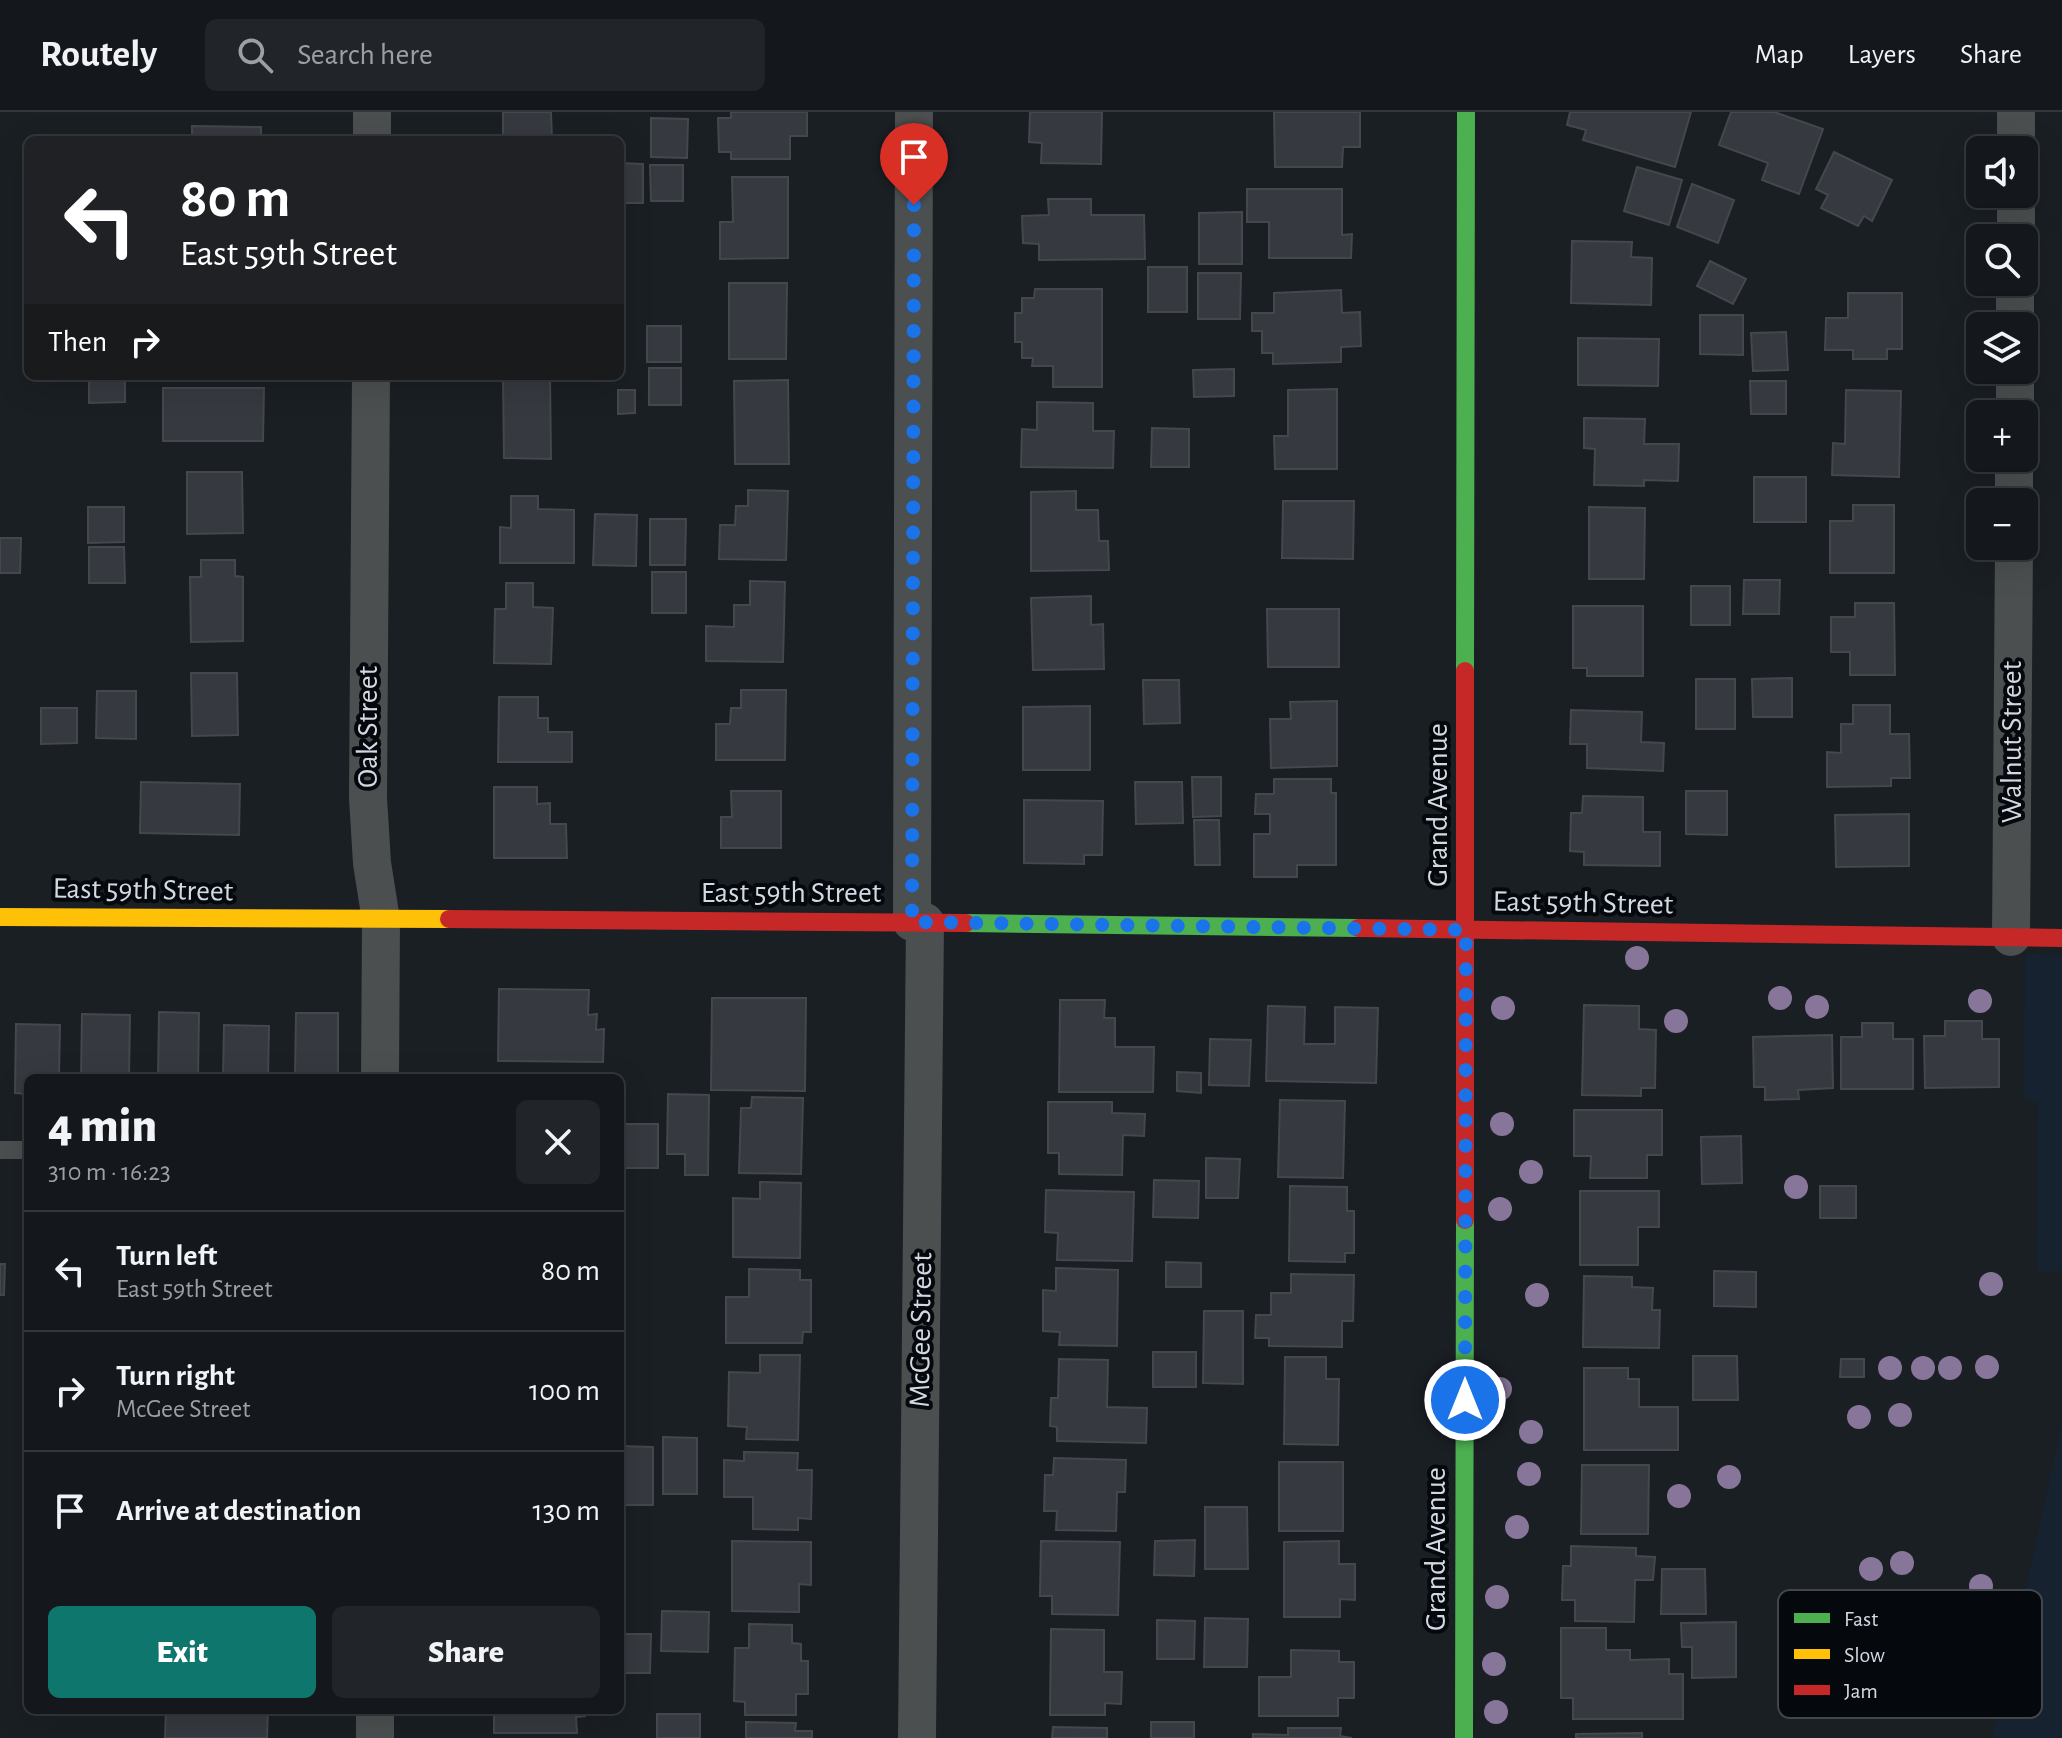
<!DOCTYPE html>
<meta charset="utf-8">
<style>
:root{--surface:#14171b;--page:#212428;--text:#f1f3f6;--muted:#9d9fa3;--line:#33363a;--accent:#0f766e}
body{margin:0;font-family:"Alegreya Sans",sans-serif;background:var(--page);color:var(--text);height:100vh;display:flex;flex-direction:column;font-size:30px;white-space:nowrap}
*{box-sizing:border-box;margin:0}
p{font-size:26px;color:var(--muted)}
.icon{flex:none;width:44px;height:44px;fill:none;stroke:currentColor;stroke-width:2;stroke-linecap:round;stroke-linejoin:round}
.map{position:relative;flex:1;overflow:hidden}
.sheet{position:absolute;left:24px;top:962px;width:600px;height:640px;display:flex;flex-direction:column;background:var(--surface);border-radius:12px;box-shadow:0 8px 32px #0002,0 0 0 2px var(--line)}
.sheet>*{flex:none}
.hud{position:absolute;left:24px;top:24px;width:600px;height:244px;border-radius:12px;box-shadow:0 8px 32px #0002,0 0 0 2px var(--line);background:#202124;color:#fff;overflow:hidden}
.fabs{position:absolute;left:1966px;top:24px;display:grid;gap:16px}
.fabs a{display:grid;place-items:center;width:72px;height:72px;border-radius:12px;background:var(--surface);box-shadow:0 8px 32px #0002,0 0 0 2px var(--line);font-size:40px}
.pin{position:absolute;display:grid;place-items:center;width:68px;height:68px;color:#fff;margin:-82px -34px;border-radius:50% 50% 50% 0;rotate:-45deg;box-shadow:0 0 8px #0007}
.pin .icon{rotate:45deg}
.me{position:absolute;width:88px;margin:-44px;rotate:0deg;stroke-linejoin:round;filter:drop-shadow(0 0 6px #0008)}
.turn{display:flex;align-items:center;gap:28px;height:168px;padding:0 24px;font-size:36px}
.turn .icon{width:104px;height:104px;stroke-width:2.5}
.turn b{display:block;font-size:56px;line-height:68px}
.then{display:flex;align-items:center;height:76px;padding:0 24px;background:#0003;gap:16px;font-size:30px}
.round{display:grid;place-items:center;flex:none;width:84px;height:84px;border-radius:12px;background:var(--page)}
.head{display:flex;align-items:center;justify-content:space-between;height:136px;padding:0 24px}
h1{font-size:48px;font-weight:800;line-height:60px}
.cta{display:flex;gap:16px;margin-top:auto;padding:16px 24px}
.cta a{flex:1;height:92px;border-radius:12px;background:var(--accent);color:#fff;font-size:32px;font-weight:800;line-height:92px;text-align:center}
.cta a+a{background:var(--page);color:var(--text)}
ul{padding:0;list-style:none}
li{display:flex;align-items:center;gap:24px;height:120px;padding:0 24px;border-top:2px solid var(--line)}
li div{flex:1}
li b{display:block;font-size:30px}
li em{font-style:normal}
header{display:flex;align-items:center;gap:48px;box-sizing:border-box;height:112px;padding:0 40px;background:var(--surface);border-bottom:2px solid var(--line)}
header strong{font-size:38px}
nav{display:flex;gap:44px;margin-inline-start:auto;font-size:28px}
.search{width:560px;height:72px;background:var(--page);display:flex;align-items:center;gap:20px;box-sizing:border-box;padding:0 28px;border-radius:12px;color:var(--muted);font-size:30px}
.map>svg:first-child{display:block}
.built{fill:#172231}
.building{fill:#36393f;stroke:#44474c;stroke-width:2}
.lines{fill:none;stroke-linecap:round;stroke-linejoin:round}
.lane{stroke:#4c4f50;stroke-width:18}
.street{stroke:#4c4f50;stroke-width:38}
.fast{stroke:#4caf50;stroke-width:18}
.slow{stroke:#ffc107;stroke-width:18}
.jam{stroke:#c62828;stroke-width:18}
.tree{fill:#87769a}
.route{stroke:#1a73e8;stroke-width:14;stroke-dasharray:0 25.2}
.labels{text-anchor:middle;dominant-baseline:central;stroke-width:8;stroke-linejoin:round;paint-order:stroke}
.street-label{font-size:30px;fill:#d3d9e2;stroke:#05080c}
.key{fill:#05080c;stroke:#43474c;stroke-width:2}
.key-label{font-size:22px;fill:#d3d9e2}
</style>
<header>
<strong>Routely</strong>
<div class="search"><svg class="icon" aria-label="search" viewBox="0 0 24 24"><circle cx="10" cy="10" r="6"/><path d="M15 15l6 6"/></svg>Search here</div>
<nav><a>Map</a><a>Layers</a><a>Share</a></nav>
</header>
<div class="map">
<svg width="2062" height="1626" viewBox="0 0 2062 1626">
<rect width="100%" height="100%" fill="#1a1f24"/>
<g class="built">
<path d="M2025 842 2062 843V1159H2037L2038 989 2024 988Z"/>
<path d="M2062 1311V1626H1993L2036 1431Z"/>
</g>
<g class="building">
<path d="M503 0H551L552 28H503Z"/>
<path d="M731 0H807V24H790V47H731V40H719L718 6H731Z"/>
<path d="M1030 0H1102L1101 52 1041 51 1042 31 1029 30Z"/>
<path d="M1274 0H1360V35H1343L1342 55H1275Z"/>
<path d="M1570 0H1691L1675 55 1583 28 1586 18 1567 13Z"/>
<path d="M1731 0H1774L1823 17 1799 82 1762 68 1768 51 1719 33Z"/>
<path d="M651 6 688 7 687 46 651 45Z"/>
<path d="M192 14 261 15V28H192Z"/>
<path d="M1834 40 1892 68 1872 109 1864 104 1858 114 1821 96 1828 83 1816 77Z"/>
<path d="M620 51 643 52V91H620Z"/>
<path d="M650 53H683V89H651Z"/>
<path d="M1637 55 1682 68 1669 113 1624 99Z"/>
<path d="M732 65H788V146L720 147V110H733Z"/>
<path d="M1692 72 1734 88 1718 131 1677 115Z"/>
<path d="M1247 77H1342V123L1352 122 1351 146H1269V110H1247Z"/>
<path d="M1048 87H1091V103H1144L1145 147 1039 148V132L1023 131 1022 104 1049 103Z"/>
<path d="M1242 100V152H1199V101Z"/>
<path d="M1572 129 1632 130 1631 145 1652 146 1651 193 1571 191Z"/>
<path d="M1710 149 1746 167 1733 192 1697 174Z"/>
<rect x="1148" y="155" width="39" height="45"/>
<path d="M1198 161H1241L1240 207H1198Z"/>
<path d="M729 171H787L786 247H729Z"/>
<path d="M1035 177H1102V275H1053V254H1032L1033 246H1022V230H1015V201H1022V186H1034Z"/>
<path d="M1341 178 1342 201 1360 200 1361 234 1341 235V250L1273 252V241H1262V219H1252V201H1274V181Z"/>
<path d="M1848 181H1902V237H1887V247H1853V238H1825L1826 206H1848Z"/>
<path d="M1700 203H1743V243L1700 242Z"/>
<rect x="647" y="214" width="34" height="36"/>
<path d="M1786 220 1788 258 1753 259 1751 221Z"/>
<path d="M1578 226 1659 227 1658 274 1578 273Z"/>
<rect x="649" y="256" width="32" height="37"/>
<path d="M1234 257V284L1194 285 1193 258Z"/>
<path d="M89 264H125V290L89 291Z"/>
<path d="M503 264H550L551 347 504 346Z"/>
<path d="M788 268 789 352H735L734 269Z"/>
<path d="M1750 269H1786V302H1751Z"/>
<path d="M163 276H264L263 329H163Z"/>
<path d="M1337 277V357H1275L1274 324H1288V278Z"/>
<path d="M618 278H635V301L618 302Z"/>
<path d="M1846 278 1901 279 1899 365 1832 363 1833 331 1845 332Z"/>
<path d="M1037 290 1093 291V319H1114L1113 356 1021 355 1022 317 1037 318Z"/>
<path d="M1584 306 1645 307 1644 332H1679L1678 369 1644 368V374L1594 373 1595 337 1584 336Z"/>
<path d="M1152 316 1189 317V355H1151Z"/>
<path d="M187 360H242L243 421 187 422Z"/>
<rect x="1754" y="365" width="52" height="45"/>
<path d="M748 378 788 379 786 448 719 447 720 413H735L736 394H748Z"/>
<path d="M1076 379V398H1098L1099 429H1108L1109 458 1031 459V380Z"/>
<path d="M511 384H538V397L574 398V451H500V415L511 416Z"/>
<path d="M1283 389H1354L1353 447 1282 446Z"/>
<path d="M1853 393H1894V461H1830V409H1853Z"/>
<path d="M88 395H124V430L88 431Z"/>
<path d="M1589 395 1645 396 1644 467H1589Z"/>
<path d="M595 402 637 403 636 454 593 453Z"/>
<path d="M650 407H686L685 453H650Z"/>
<path d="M0 426H21L20 461H0Z"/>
<path d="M89 435H124L125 471H89Z"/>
<path d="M201 448H235V464L243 465V529L191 530 190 465H201Z"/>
<rect x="652" y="460" width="34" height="41"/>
<path d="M1744 468H1780L1779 502H1743Z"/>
<path d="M750 469 785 470 783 550 706 549V514L734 515V493H750Z"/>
<path d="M506 471H533V495L553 496 551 552 494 551 495 497H506Z"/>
<rect x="1691" y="474" width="39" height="39"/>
<path d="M1091 484V513L1103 512 1104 557 1033 558 1031 486Z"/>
<path d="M1855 491H1894L1895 563H1850V540H1831V505H1855Z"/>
<path d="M1573 494H1643V564H1587V556H1573Z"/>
<path d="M1267 497H1339V555H1268Z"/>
<path d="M191 561H237L238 623 192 624Z"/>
<path d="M1792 566V605H1753L1752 567Z"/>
<rect x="1696" y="567" width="39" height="50"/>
<path d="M1143 568H1179L1180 611 1144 612Z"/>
<path d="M741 578H786L785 648H716V612H730L731 596H741Z"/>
<path d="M97 579H136V627L96 626Z"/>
<path d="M499 585H538V606H548V620H572V650H498Z"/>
<path d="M1337 589V654L1271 656 1270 607H1291L1290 590Z"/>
<path d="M1853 593H1890V622H1909L1910 666H1891V674L1827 675V640L1841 641V612H1853Z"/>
<path d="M1090 594V658H1023V595Z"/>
<path d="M41 596H77V631L41 632Z"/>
<path d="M1571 598 1642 600 1641 630 1664 631 1663 659 1587 656V632H1570Z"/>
<path d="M1192 665H1221V704L1193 705Z"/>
<path d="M1274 667H1331V681H1336V753H1297V765H1254V722H1270V702H1255L1256 682H1274Z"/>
<path d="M141 670 240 672 239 723 140 721Z"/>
<path d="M1135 670H1182L1183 711 1136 712Z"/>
<path d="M494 675H537V692L550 691V712H566L567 746H494Z"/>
<path d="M731 679H781V736H721V705H732Z"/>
<path d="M1686 679H1727V723L1686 722Z"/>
<path d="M1583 684 1643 685V720H1660V754L1584 753V740L1570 739 1571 701H1582Z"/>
<path d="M1024 688 1103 689 1102 743H1084V752L1024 751Z"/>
<path d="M1909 702V754L1836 755 1835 703Z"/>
<path d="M1194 708H1219L1220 753H1195Z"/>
<path d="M499 877 589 878 588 903 597 902 596 918 604 917 603 950 498 949Z"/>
<path d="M712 886H806L805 979 711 978Z"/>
<path d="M1060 888H1105L1104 906H1115V935H1154L1153 980H1059Z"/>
<path d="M1584 893 1639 894V917L1656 918 1655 976H1641V984L1582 983Z"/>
<path d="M1268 894 1305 895 1304 932H1335V895L1378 896 1376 971 1266 969Z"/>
<path d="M159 900 199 901 198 966H158Z"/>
<path d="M296 901H338V966H295Z"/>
<path d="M82 902 130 903 129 966H81Z"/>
<path d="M1945 909H1982V927H1999V975L1925 976 1924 924H1945Z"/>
<path d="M1862 911H1893V927H1913V977H1841V925H1862Z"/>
<path d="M16 912 60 913 59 966H28V982L15 981Z"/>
<path d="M224 913 269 914 268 966H223Z"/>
<path d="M1832 923 1833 976 1798 978 1799 987 1765 988V975H1754L1753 925Z"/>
<path d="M1210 927 1251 928 1249 974 1209 973Z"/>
<path d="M1177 960 1201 961V981L1177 979Z"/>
<path d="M509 962 577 963V966H509Z"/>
<path d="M668 982 709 983 708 1063H685V1042H667Z"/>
<path d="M752 985 803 986 801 1062 739 1061 741 996H751Z"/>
<path d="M1280 988 1345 989 1343 1066 1278 1065Z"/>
<path d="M1048 990H1112V1001L1145 1002 1144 1024 1123 1023 1122 1063 1059 1062V1041H1048Z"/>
<path d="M1574 998H1662V1043H1647V1066H1590L1591 1044H1574Z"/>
<rect x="621" y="1012" width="37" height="44"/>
<path d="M1741 1024 1742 1071 1702 1072 1701 1025Z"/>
<path d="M1206 1046 1240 1047 1238 1086H1206Z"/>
<path d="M1154 1068 1199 1069 1198 1106 1153 1105Z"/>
<path d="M760 1070 801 1071 800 1146 733 1145V1086L760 1087Z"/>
<path d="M1290 1074 1347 1075V1099H1354V1141H1345V1150L1289 1149Z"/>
<rect x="1820" y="1074" width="36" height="32"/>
<path d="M1046 1078 1134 1080 1132 1149 1057 1148 1058 1121 1045 1120Z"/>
<path d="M1580 1079H1659V1115H1638V1153H1580Z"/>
<path d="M1166 1150 1201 1151V1175H1166Z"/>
<path d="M0 1152H5L4 1183H0Z"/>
<path d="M1056 1156 1118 1158 1117 1234 1059 1233 1060 1220 1043 1219V1178L1056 1179Z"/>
<path d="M749 1157 800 1158V1168H811V1220H803L802 1231H726V1185H749Z"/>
<path d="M1714 1159 1756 1160V1195L1714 1194Z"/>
<path d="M1291 1162 1354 1163 1353 1209H1342V1235L1269 1234V1226H1255L1256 1203H1271V1181H1291Z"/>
<path d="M1584 1164 1632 1165V1175L1653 1176 1652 1198H1660L1659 1236 1583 1235Z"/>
<path d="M1204 1199H1243V1272L1203 1271Z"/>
<rect x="1153" y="1240" width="43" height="35"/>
<path d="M760 1243H800L798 1328 746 1327 747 1315 728 1314 729 1260 760 1261Z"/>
<path d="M1693 1244H1737L1738 1288H1693Z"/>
<path d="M1285 1245H1326V1267H1339L1338 1333 1284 1332Z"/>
<path d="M1059 1247 1108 1248 1107 1295 1147 1296 1146 1331 1057 1329V1315L1050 1314 1051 1286H1058Z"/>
<path d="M1841 1247H1864V1265H1840Z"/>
<path d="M1584 1256H1628V1267H1639V1295H1678V1338H1584Z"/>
<path d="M663 1325 697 1326V1382H663Z"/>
<path d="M620 1334 653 1335V1393H620Z"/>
<path d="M744 1340 798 1341 797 1358H812L811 1407 798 1406V1418L753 1417V1385H724V1348L744 1349Z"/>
<path d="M1054 1346 1126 1348 1125 1380H1117L1116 1419 1056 1418 1057 1399H1044L1045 1363H1053Z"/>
<rect x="1279" y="1350" width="64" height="69"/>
<path d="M1582 1353H1649L1648 1422H1581Z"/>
<path d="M1205 1395H1247L1248 1457H1205Z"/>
<path d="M1195 1428 1194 1464 1154 1463 1155 1429Z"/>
<path d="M732 1429 811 1430V1473L799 1472V1500L732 1499Z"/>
<path d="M1041 1429 1120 1430 1118 1503 1052 1502V1484H1040Z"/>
<path d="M1339 1429V1452H1355V1488L1340 1487V1505H1284V1430Z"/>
<path d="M1571 1434 1636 1436V1444L1655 1445 1653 1468H1635L1634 1510 1575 1509V1488H1562L1563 1454H1571Z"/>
<path d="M1662 1457H1705L1706 1502H1661Z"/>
<path d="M662 1499 709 1500 708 1540 661 1539Z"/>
<path d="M1205 1506 1248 1507 1247 1555H1204Z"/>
<path d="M1157 1508 1195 1509 1194 1547H1157Z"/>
<path d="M1736 1510V1565L1692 1566V1535H1682L1681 1511Z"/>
<path d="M749 1512 792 1513V1531L801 1532V1549H808V1582H796V1603H745V1590L734 1589 735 1536H749Z"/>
<path d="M1561 1516H1606V1538H1630V1548L1669 1547V1562H1683V1607H1573V1586H1561Z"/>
<path d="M1051 1517 1104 1518V1560H1122L1121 1592 1105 1591V1603H1050Z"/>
<path d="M620 1522H651L650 1561H620Z"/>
<path d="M1291 1538 1339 1539V1550H1354V1586H1338V1604H1259V1565H1291Z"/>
<path d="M166 1598H268L267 1626H165Z"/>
<path d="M494 1598H585V1604L576 1605 577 1621H494Z"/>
<rect x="657" y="1602" width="43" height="24"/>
<path d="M746 1610 796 1611 795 1619H812V1626H746Z"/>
<rect x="1151" y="1610" width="43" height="16"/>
<path d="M1053 1615 1107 1616V1626H1052Z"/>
<path d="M1288 1616H1341L1340 1624 1352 1626H1253V1622L1288 1623Z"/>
<path d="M1642 1621V1626H1576V1622Z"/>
</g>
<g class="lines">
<path class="lane" d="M0 1038H28"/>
<g class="street">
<path d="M372 28V0"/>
<path d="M2016 38V0"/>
<path d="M2016 126V82"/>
<path d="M2015 214V170"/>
<path d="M371 264 368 686 372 751 381 808 380 966"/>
<path d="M2015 302V258"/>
<path d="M2014 390V346"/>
<path d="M912 810 914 0"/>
<path d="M2011 825 2014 434"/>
<path d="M375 1626V1598"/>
<path d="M917 1626 925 810"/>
</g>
<g class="fast">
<path d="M1465 559 1466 0"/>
<path d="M966 811 1358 816"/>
<path d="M1464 1626 1465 1108"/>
</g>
<path class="slow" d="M0 805 449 807"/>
<g class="jam">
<path d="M449 807 966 811"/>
<path d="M1358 816 2062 826"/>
<path d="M1465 1108V559"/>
</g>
</g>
<g class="tree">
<circle cx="1637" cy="846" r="12"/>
<circle cx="1780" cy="886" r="12"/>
<circle cx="1980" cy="889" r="12"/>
<circle cx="1817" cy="895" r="12"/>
<circle cx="1503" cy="896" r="12"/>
<circle cx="1676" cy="909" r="12"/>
<circle cx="1502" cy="1012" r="12"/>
<circle cx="1531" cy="1060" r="12"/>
<circle cx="1796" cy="1075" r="12"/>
<circle cx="1500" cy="1097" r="12"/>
<circle cx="1991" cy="1172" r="12"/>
<circle cx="1537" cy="1183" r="12"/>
<circle cx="1987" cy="1255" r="12"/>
<circle cx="1890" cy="1256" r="12"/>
<circle cx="1923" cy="1256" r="12"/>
<circle cx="1950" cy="1256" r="12"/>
<circle cx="1500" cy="1277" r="12"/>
<circle cx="1900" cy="1303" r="12"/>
<circle cx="1859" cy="1305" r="12"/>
<circle cx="1531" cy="1320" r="12"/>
<circle cx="1529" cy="1362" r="12"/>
<circle cx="1729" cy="1365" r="12"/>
<circle cx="1679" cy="1384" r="12"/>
<circle cx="1517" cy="1415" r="12"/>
<circle cx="1902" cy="1451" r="12"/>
<circle cx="1871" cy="1457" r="12"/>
<circle cx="1981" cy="1474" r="12"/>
<circle cx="1497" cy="1485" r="12"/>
<circle cx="1494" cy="1552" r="12"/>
<circle cx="1496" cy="1600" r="12"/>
</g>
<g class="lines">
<path class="route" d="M914 93 912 810 1466 818 1465 1288"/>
</g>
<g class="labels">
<g class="street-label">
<text transform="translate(368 615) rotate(-90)">Oak Street</text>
<text transform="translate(2012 630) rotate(-90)">Walnut Street</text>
<text transform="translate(1438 693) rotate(-90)">Grand Avenue</text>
<text transform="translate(143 778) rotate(1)">East 59th Street</text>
<text x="791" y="781">East 59th Street</text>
<text transform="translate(1583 791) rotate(1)">East 59th Street</text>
<text transform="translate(921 1218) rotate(-89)">McGee Street</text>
<text transform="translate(1436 1437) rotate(-90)">Grand Avenue</text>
</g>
</g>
<rect x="1778" y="1478" width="264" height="128" rx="12" class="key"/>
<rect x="1794" y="1501" width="36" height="10" fill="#4caf50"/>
<rect x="1794" y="1537" width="36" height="10" fill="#ffc107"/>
<rect x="1794" y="1573" width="36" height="10" fill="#c62828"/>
<g class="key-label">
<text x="1844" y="1514">Fast</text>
<text x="1844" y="1550">Slow</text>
<text x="1844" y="1586">Jam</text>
</g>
</svg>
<div class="fabs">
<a><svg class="icon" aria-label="sound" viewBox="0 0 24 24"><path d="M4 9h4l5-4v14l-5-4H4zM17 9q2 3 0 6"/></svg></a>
<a><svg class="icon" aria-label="search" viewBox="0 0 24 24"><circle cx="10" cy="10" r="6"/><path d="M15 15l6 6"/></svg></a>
<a><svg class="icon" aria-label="layers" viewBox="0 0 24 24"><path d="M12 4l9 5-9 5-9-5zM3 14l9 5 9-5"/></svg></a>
<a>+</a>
<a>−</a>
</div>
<div class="pin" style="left:914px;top:93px;background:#d93025"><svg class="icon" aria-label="arrive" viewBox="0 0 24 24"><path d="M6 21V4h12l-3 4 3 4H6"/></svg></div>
<svg class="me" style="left:1465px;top:1288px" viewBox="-20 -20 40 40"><circle r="17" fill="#1a73e8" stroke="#fff" stroke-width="3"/><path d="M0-11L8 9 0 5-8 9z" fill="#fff"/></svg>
<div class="hud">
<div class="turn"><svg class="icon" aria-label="left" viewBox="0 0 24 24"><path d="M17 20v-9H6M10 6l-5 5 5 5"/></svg><div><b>80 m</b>East 59th Street</div></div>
<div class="then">Then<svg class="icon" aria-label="right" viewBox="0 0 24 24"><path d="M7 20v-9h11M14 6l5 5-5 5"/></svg></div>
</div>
<section class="sheet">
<div class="head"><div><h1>4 min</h1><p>310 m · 16:23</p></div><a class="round"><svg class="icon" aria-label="close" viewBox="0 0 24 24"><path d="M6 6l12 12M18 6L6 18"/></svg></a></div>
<ul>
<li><svg class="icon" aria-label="left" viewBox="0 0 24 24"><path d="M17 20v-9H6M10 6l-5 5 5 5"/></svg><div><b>Turn left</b><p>East 59th Street</p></div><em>80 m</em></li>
<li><svg class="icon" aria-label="right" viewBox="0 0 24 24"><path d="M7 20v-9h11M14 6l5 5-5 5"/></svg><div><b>Turn right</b><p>McGee Street</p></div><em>100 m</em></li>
<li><svg class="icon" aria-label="arrive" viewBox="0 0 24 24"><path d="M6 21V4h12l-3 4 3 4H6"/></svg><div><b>Arrive at destination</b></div><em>130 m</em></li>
</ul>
<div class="cta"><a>Exit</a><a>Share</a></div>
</section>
</div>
